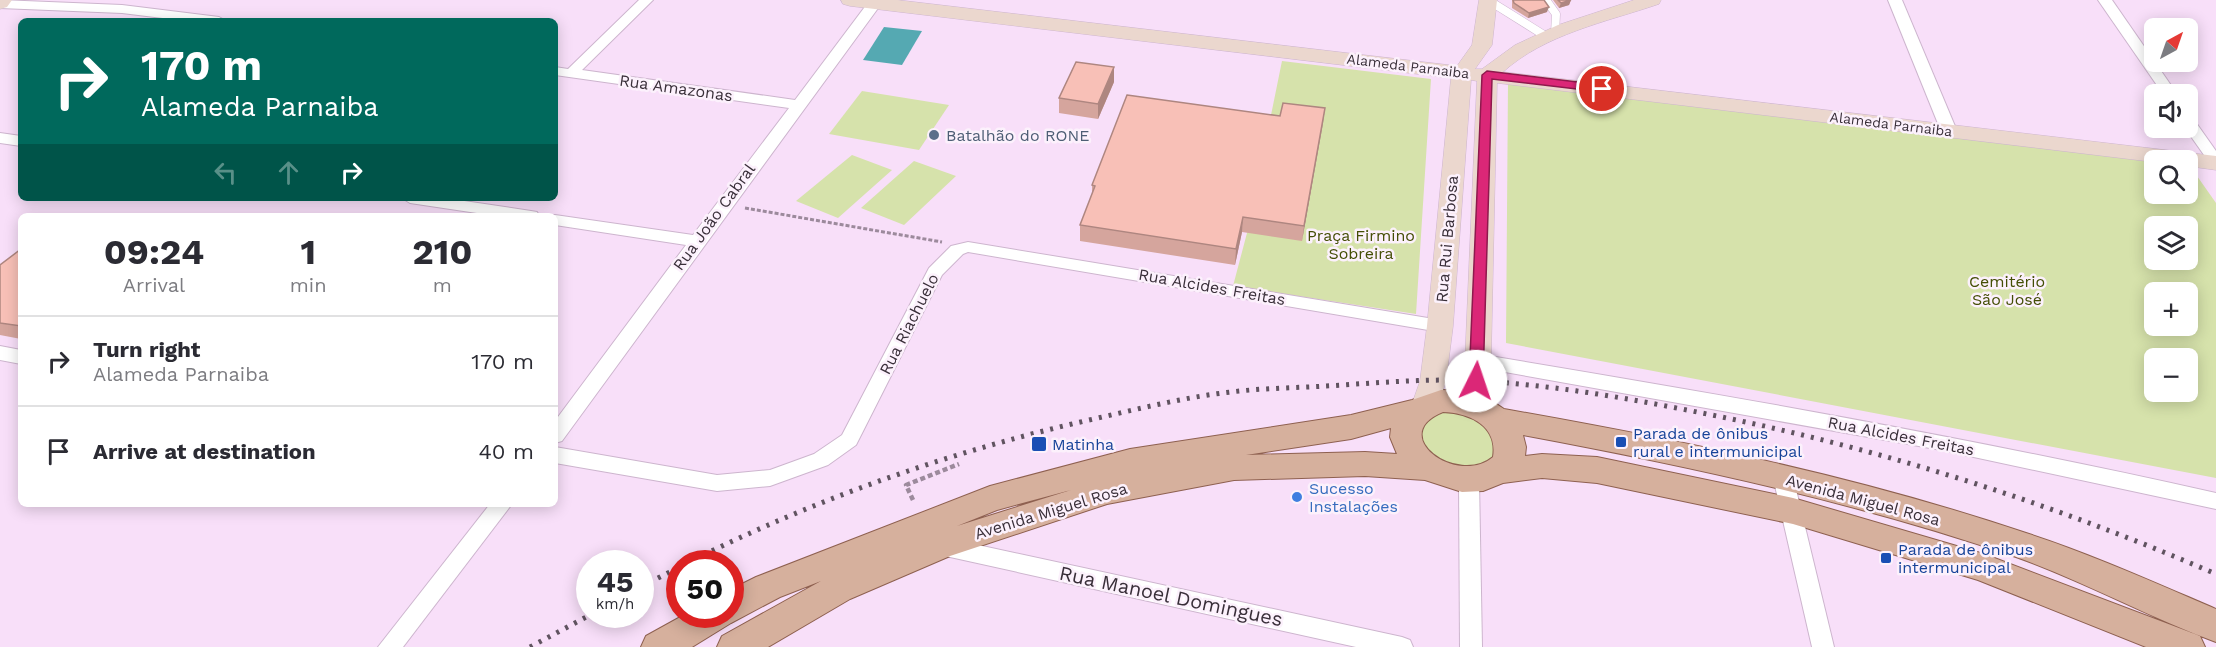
<!DOCTYPE html>
<meta charset="utf-8">
<style>
:root{--surface:#fff;--page:#f2f2f3;--text:#2b2b33;--muted:#7c7c81;--line:#e1e1e2}
body{margin:0;font-family:"Work Sans",sans-serif;background:var(--page);color:var(--text);height:100vh;display:flex;flex-direction:column;font-size:22px;white-space:nowrap}
*{box-sizing:border-box;margin:0}
p{font-size:20px;color:var(--muted)}
.icon{flex:none;width:33px;height:33px;fill:none;stroke:currentColor;stroke-width:2;stroke-linecap:round;stroke-linejoin:round}
.map{position:relative;flex:1;overflow:hidden}
.drawer{position:absolute;left:18px;top:213px;width:540px;height:294px;display:flex;flex-direction:column;background:var(--surface);border-radius:9px;box-shadow:0 3px 15px #0003}
.drawer>*{flex:none}
.hud{position:absolute;left:18px;top:18px;width:540px;height:183px;border-radius:9px;box-shadow:0 3px 15px #0003;background:#00695c;color:#fff;overflow:hidden}
.needle{width:39px;rotate:40deg}
.controls{position:absolute;left:2144px;top:18px;display:grid;gap:12px}
.controls a{display:grid;place-items:center;width:54px;height:54px;border-radius:9px;background:var(--surface);box-shadow:0 3px 15px #0003;font-size:30px}
.speed{position:absolute;left:576px;top:550px;display:flex;gap:12px;font-size:30px;font-weight:700;text-align:center}
.speed>*{display:grid;place-content:center;width:78px;height:78px;border-radius:50%;background:var(--surface);box-shadow:0 3px 15px #0003;line-height:1}
.speed small{font-size:15px;font-weight:400}
.speed .limit{border:9px solid #d22;background:#fff;color:#111}
.pin{position:absolute;display:grid;place-items:center;width:51px;height:51px;color:#fff;margin:-26px;border:3px solid #fff;border-radius:50%;box-shadow:0 2px 6px #0007}
.me{position:absolute;width:66px;margin:-33px;rotate:4deg;stroke-linejoin:round;filter:drop-shadow(0 0 4px #0008)}
.turn{display:flex;align-items:center;gap:21px;height:126px;padding:0 24px;font-size:27px}
.turn .icon{width:78px;height:78px;stroke-width:2.5}
.turn b{display:block;font-size:42px;line-height:51px}
.lanes{display:flex;align-items:center;height:57px;padding:0 24px;background:#0003;justify-content:center;gap:30px;direction:ltr}
.lanes .off{opacity:.35}
.eta{display:flex;justify-content:space-evenly;align-items:center;height:102px;text-align:center}
.eta b{font-size:36px;font-weight:700;line-height:42px}
ul{padding:0;list-style:none}
li{display:flex;align-items:center;gap:18px;height:90px;padding:0 24px;border-top:2px solid var(--line)}
li div{flex:1}
li b{display:block;font-size:22px}
li em{font-style:normal}
.map>svg:first-child{display:block}
.green{fill:#d6e2ab;fill-rule:evenodd}
.water{fill:#55a9b2}
.lines{fill:none;stroke-linecap:round;stroke-linejoin:round}
.service-casing{stroke:#cdb5ce;stroke-width:9}
.minor-casing{stroke:#cdb5ce;stroke-width:2}
.secondary-casing{stroke:#cdb5ce;stroke-width:1}
.primary-casing{stroke:#8e6050;stroke-width:2}
.path-far1{stroke:#9c8a9c;stroke-width:3;stroke-dasharray:4 2;stroke-linecap:butt}
.path{stroke:#9c8a9c;stroke-width:4.5;stroke-dasharray:5 3;stroke-linecap:butt}
.service{stroke:#fff;stroke-width:8}
.minor{fill:#fff;fill-rule:evenodd}
.secondary{fill:#ebd7ce;fill-rule:evenodd}
.primary{fill:#d6b09d;fill-rule:evenodd}
.rail{stroke:#605360;stroke-width:5;stroke-dasharray:3 7;stroke-linecap:butt}
.wall{fill:#d5a59d}
.shaded-wall{fill:#ae8680}
.building{fill:#f8c0b7;stroke:#ae8680;stroke-width:1.5}
.route{fill:#db2777;stroke:#8e194d;stroke-width:1.5}
.service-dot{fill:#5c6f8a;stroke:#fcf1fc;stroke-width:2}
.transit-dot{fill:#1a4fb4;stroke:#fcf1fc;stroke-width:2}
.shop-dot{fill:#3f7fe0;stroke:#fcf1fc;stroke-width:2}
.labels{text-anchor:middle;dominant-baseline:central;stroke-width:5;stroke-linejoin:round;paint-order:stroke}
.far-street-label{font-size:14px;fill:#392f39;stroke:#fcf1fc}
.street-label{font-size:16px;fill:#392f39;stroke:#fcf1fc}
.service-label{font-size:16px;fill:#4e5e75;stroke:#fcf1fc;text-anchor:start}
.park-label{font-size:16px;fill:#444e05;stroke:#fcf1fc}
.transit-label{font-size:16px;fill:#164399;stroke:#fcf1fc;text-anchor:start}
.shop-label{font-size:16px;fill:#366cbe;stroke:#fcf1fc;text-anchor:start}
.near-street-label{font-size:20px;fill:#392f39;stroke:#fcf1fc}
</style>
<div class="map">
<svg width="2216" height="647" viewBox="0 0 2216 647">
<rect width="100%" height="100%" fill="#f8dff9"/>
<g class="green">
<path d="M1282 61 1431 79 1416 314 1233 286 1247 233Z"/>
<path d="M1508 82 2154 161V194H2187V165L2190 166 2216 203V478L1506 343ZM2154 226H2187V260H2154ZM2154 292H2187V326H2154ZM2154 358H2187V392H2154Z"/>
<path d="M862 91 949 105 919 150 829 134Z"/>
<path d="M852 155 892 170 838 218 796 201Z"/>
<path d="M914 161 956 176 904 225 861 208Z"/>
<path d="M1441 411 1477 417 1498 442C1496 448 1495 456 1492 461 1475 479 1445 462 1427 455L1418 427Z"/>
</g>
<path class="water" d="M884 27 922 31 902 65 863 60Z"/>
<g class="lines">
<g class="service-casing">
<g id="service">
<path d="M1488 0 1547 37"/>
<path d="M1546 0 1556 14 1555 34"/>
</g>
</g>
<g class="minor-casing">
<g id="minor">
<path d="M0 0 122 5 219 17 226 21H187L122 13 0 8Z"/>
<path d="M639 0H653L582 70 795 100 870 0H884L562 441 555 443V421L686 245 555 225V216H550L555 215 693 235 789 108 555 75V67L568 69Z"/>
<path d="M1888 0H1902L1957 131 1954 134H1944L1941 131Z"/>
<path d="M2098 0H2112L2177 94H2163Z"/>
<path d="M2187 116 2192 117 2216 151V167L2211 165 2185 128H2187Z"/>
<path d="M0 133 21 136V146L0 143Z"/>
<path d="M402 198H444L531 211 537 212 539 216H497L410 203Z"/>
<path d="M968 242 1440 320 1446 322 1449 326 1446 330 1440 332 968 252 963 254 942 275 856 445 828 465 770 486 717 491 555 463V447L717 475 770 470 814 454 842 435 929 268 951 246Z"/>
<path d="M0 346 21 350V364L0 360Z"/>
<path d="M1478 354C1725 395 1972 438 2216 493V509L1941 450 1471 366 1469 361 1471 356Z"/>
<path d="M1783 469 1790 471 1793 477 1834 647H1812L1773 477 1776 471Z"/>
<path d="M1469 472 1476 474 1479 480 1482 647H1460L1459 480 1462 474Z"/>
<path d="M490 504H512L403 647H378Z"/>
<path d="M941 537 1402 637 1410 640 1413 647H1356L941 555 933 552 930 546 933 540Z"/>
</g>
</g>
<g class="secondary-casing">
<g id="secondary">
<path d="M0 0H12L7 7 0 9Z"/>
<path d="M841 0H897L1457 66 1472 45 1479 0H1497L1492 45 1475 69H1482L1515 45 1558 25 1634 0H1661L1659 4C1606 22 1545 34 1503 72L2216 156V170L2187 166V160L2154 162 1497 83 1491 361 1488 406 1484 413 1474 416 1464 413 1460 406 1465 361 1477 81 1471 80 1453 326 1446 381 1436 411 1426 414 1416 411 1412 404 1420 381 1427 326 1451 78 850 6 843 4Z"/>
</g>
</g>
<g class="primary-casing">
<path id="primary" d="M1441 390C1464 390 1486 396 1504 409 1680 440 1857 476 2026 533 2091 554 2153 582 2216 609V642C2148 617 2084 581 2016 557 1856 502 1689 466 1523 435L1526 447 1525 456 1542 454 1597 457 1793 498 1984 554 2200 636 2205 647H2146L1978 580 1793 524 1597 483 1542 478 1503 483 1483 491 1462 492 1425 480 1365 476 1234 480 1107 504 950 556 850 599 768 647H717L722 636 821 581 780 597 731 623 692 647H641L646 636 684 615H730V590L756 577 990 486 1130 449 1351 415 1412 400ZM1443 412C1470 413 1498 426 1493 457 1457 487 1386 435 1443 412ZM1391 428 1390 437 1397 454 1365 452 1246 455 1351 439ZM1071 490 957 526 997 510Z"/>
</g>
<path class="path-far1" d="M745 208 942 242"/>
<path class="path" d="M913 500 906 485 959 464"/>
<use href="#service" class="service"/>
<use href="#minor" class="minor"/>
<use href="#secondary" class="secondary"/>
<use href="#primary" class="primary"/>
<g class="rail">
<path d="M685 564C817 498 954 450 1098 418 1142 408 1186 397 1231 392 1263 388 1295 388 1326 386 1377 383 1427 378 1478 381 1555 385 1632 399 1707 414 1883 449 2051 503 2216 574"/>
<path d="M640 587 680 567"/>
<path d="M530 647 590 615"/>
</g>
</g>
<g class="wall">
<path d="M1512 0H1544L1547 12 1528 18 1512 8Z"/>
<path d="M1553 0H1571L1569 5 1559 8Z"/>
<path d="M1114 82 1098 119 1059 113V98Z"/>
<path d="M1325 108 1302 241 1242 232 1235 265 1080 241V225L1092 195V185L1280 116Z"/>
<path d="M21 249V339L0 335V265Z"/>
</g>
<g class="shaded-wall">
<path d="M1571 0 1569 5 1559 8 1561 3Z"/>
<path d="M1549 7 1547 12 1528 18 1529 13Z"/>
<path d="M1114 67V82L1098 119V104Z"/>
<path d="M1325 108 1323 123 1302 241 1304 226Z"/>
<path d="M1243 217 1242 232 1235 265 1236 249Z"/>
</g>
<g class="building">
<path d="M1513 0H1544L1549 7 1529 13 1514 3Z"/>
<path d="M1558 0H1571L1561 3Z"/>
<path d="M1076 62 1114 67 1098 104 1059 98Z"/>
<path d="M1127 95 1280 116 1283 103 1325 108 1304 226 1243 217 1236 249 1080 225 1095 186 1092 185Z"/>
<path d="M21 249V326L0 323V265Z"/>
</g>
<path class="route" d="M1487 71 1602 85 1608 89 1602 92 1492 79 1483 381 1476 387 1469 381 1482 75Z"/>
<circle class="service-dot" cx="934" cy="135" r="6"/>
<g class="transit-dot">
<rect x="1615" y="436" width="12" height="12" rx="3"/>
<rect x="1031" y="436" width="16" height="16" rx="3"/>
<rect x="1880" y="552" width="12" height="12" rx="3"/>
</g>
<circle class="shop-dot" cx="1297" cy="497" r="6"/>
<g class="labels">
<g class="far-street-label">
<text transform="translate(1408 66) rotate(7)">Alameda Parnaiba</text>
<text transform="translate(1891 124) rotate(7)">Alameda Parnaiba</text>
</g>
<g class="street-label">
<text transform="translate(676 88) rotate(8)">Rua Amazonas</text>
<text transform="translate(714 217) rotate(-54)">Rua João Cabral</text>
<text transform="translate(1447 239) rotate(-85)">Rua Rui Barbosa</text>
<text transform="translate(1212 287) rotate(10)">Rua Alcides Freitas</text>
<text transform="translate(909 324) rotate(-63)">Rua Riachuelo</text>
<text transform="translate(1901 436) rotate(11)">Rua Alcides Freitas</text>
<text transform="translate(1863 500) rotate(15)">Avenida Miguel Rosa</text>
<text transform="translate(1051 511) rotate(-17)">Avenida Miguel Rosa</text>
</g>
<g class="service-label">
<text x="946" y="135">Batalhão do RONE</text>
</g>
<g class="park-label">
<text x="1361" y="235">Praça Firmino<tspan x="1361" dy="18">Sobreira</tspan></text>
<text x="2007" y="281">Cemitério<tspan x="2007" dy="18">São José</tspan></text>
</g>
<g class="transit-label">
<text x="1633" y="433">Parada de ônibus<tspan x="1633" dy="18">rural e intermunicipal</tspan></text>
<text x="1052" y="444">Matinha</text>
<text x="1898" y="549">Parada de ônibus<tspan x="1898" dy="18">intermunicipal</tspan></text>
</g>
<g class="shop-label">
<text x="1309" y="488">Sucesso<tspan x="1309" dy="18">Instalações</tspan></text>
</g>
<g class="near-street-label">
<text transform="translate(1171 596) rotate(12)">Rua Manoel Domingues</text>
</g>
</g>
</svg>
<div class="controls">
<a><svg class="needle" viewBox="-14 -14 28 28"><path d="M0-13l5 13h-10z" fill="#e53935"/><path d="M0 13l5-13h-10z" fill="#7c7c81"/></svg></a>
<a><svg class="icon" aria-label="sound" viewBox="0 0 24 24"><path d="M4 9h4l5-4v14l-5-4H4zM17 9q2 3 0 6"/></svg></a>
<a><svg class="icon" aria-label="search" viewBox="0 0 24 24"><circle cx="10" cy="10" r="6"/><path d="M15 15l6 6"/></svg></a>
<a><svg class="icon" aria-label="layers" viewBox="0 0 24 24"><path d="M12 4l9 5-9 5-9-5zM3 14l9 5 9-5"/></svg></a>
<a>+</a>
<a>−</a>
</div>
<div class="speed"><div>45<small>km/h</small></div><div class="limit">50</div></div>
<div class="pin" style="left:1602px;top:89px;background:#d93025"><svg class="icon" aria-label="arrive" viewBox="0 0 24 24"><path d="M6 21V4h12l-3 4 3 4H6"/></svg></div>
<svg class="me" style="left:1476px;top:381px" viewBox="-20 -20 40 40"><circle r="19" fill="#fff"/><path d="M0-13L10 11 0 6-10 11z" fill="#db2777"/></svg>
<div class="hud">
<div class="turn"><svg class="icon" aria-label="right" viewBox="0 0 24 24"><path d="M7 20v-9h11M14 6l5 5-5 5"/></svg><div><b>170 m</b>Alameda Parnaiba</div></div>
<div class="lanes"><svg class="icon off" aria-label="left" viewBox="0 0 24 24"><path d="M17 20v-9H6M10 6l-5 5 5 5"/></svg><svg class="icon off" aria-label="ahead" viewBox="0 0 24 24"><path d="M12 20V5M6 11l6-6 6 6"/></svg><svg class="icon" aria-label="right" viewBox="0 0 24 24"><path d="M7 20v-9h11M14 6l5 5-5 5"/></svg></div>
</div>
<section class="drawer">
<div class="eta">
<div><b>09:24</b><p>Arrival</p></div>
<div><b>1</b><p>min</p></div>
<div><b>210</b><p>m</p></div>
</div>
<ul>
<li><svg class="icon" aria-label="right" viewBox="0 0 24 24"><path d="M7 20v-9h11M14 6l5 5-5 5"/></svg><div><b>Turn right</b><p>Alameda Parnaiba</p></div><em>170 m</em></li>
<li><svg class="icon" aria-label="arrive" viewBox="0 0 24 24"><path d="M6 21V4h12l-3 4 3 4H6"/></svg><div><b>Arrive at destination</b></div><em>40 m</em></li>
</ul>
</section>
</div>
